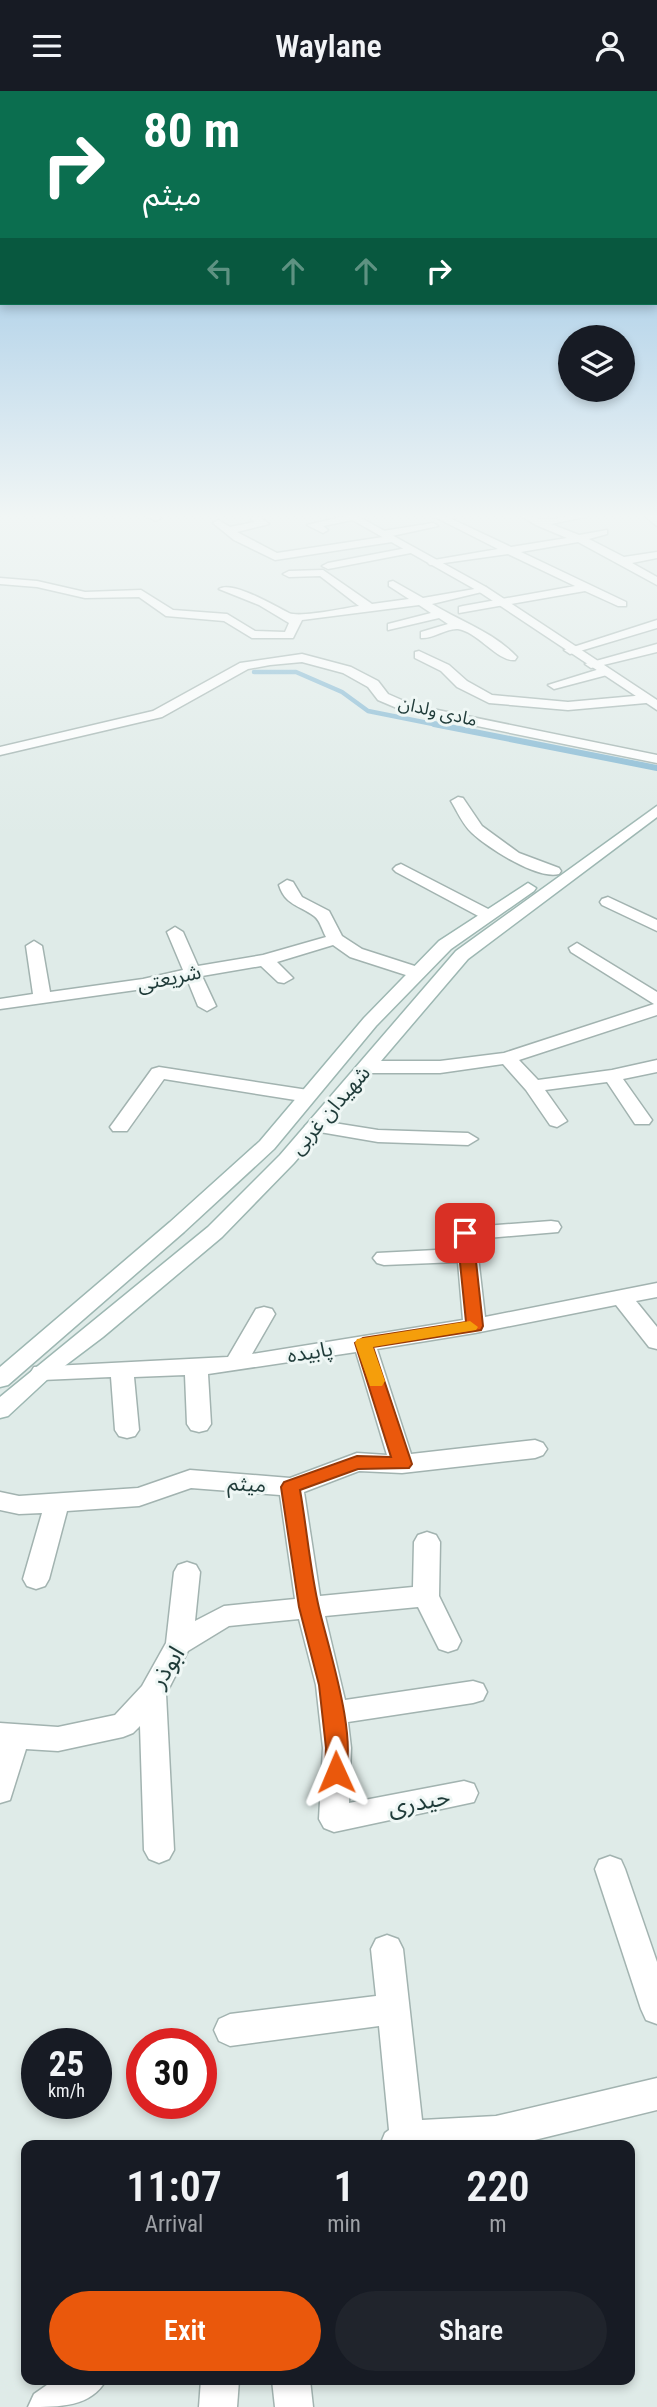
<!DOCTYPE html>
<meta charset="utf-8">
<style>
:root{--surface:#171b24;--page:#20242c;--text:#f1f3f6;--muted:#9ea1a6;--accent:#ea580c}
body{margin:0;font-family:"Roboto Condensed","Noto Sans Arabic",sans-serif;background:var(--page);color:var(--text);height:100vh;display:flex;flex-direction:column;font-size:26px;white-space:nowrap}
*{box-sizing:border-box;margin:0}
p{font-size:23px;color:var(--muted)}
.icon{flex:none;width:38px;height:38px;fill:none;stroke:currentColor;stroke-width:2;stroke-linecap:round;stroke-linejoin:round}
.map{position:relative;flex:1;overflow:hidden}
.details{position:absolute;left:21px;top:2049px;width:614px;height:245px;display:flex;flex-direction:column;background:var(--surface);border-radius:14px;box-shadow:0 4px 10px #0003}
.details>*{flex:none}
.hud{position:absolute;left:0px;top:0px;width:658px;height:214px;box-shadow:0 4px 10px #0003;background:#0b6e4f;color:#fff;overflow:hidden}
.controls{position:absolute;left:558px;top:234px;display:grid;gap:14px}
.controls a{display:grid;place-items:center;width:77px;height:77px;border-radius:50%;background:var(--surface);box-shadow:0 4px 10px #0003;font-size:35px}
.speed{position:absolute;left:21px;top:1937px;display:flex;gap:14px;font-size:35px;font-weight:700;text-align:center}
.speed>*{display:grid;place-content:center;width:91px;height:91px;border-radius:50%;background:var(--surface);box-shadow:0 4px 10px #0003;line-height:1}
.speed small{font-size:18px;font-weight:400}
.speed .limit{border:10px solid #d22;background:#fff;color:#111}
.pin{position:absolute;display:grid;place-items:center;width:60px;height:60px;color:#fff;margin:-30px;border-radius:14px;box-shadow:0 4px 10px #0006}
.me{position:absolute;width:77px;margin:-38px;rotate:359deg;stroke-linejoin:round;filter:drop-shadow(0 0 5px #0008)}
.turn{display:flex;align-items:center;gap:24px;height:147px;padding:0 28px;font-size:32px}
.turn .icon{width:91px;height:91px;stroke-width:2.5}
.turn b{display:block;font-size:49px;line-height:60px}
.lanes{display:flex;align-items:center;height:66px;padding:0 28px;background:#0003;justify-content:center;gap:35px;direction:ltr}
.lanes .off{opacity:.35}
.eta{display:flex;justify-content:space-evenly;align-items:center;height:119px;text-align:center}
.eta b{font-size:42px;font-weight:600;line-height:49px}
.primary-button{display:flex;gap:14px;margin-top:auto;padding:14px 28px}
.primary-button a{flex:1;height:80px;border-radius:42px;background:var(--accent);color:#fff;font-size:28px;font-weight:600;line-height:80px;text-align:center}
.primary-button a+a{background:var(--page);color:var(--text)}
header{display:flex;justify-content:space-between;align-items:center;height:91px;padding:0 28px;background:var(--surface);font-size:32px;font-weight:600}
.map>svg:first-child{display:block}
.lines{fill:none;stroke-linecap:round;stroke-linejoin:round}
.stream-far1{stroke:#84b8d3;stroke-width:4.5}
.stream{stroke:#84b8d3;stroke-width:6}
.minor-casing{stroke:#a2b3b0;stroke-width:3}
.tertiary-casing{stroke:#a2b3b0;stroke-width:3}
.secondary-casing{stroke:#9db7b2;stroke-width:3}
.minor{fill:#fff;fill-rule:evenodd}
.tertiary{fill:#fff;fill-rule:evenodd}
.secondary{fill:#fff;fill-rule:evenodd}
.route{fill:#ea580c;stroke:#983908;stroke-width:2}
.slow{fill:#f59e0b}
.labels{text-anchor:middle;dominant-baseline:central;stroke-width:6;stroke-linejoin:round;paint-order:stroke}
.far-street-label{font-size:18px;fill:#1f3b39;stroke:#eff7f5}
.street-label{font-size:21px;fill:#1f3b39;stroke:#eff7f5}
.near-street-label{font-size:24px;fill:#1f3b39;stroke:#eff7f5}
</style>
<header><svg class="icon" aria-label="menu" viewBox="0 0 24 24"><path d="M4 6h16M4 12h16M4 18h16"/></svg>Waylane<svg class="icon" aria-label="person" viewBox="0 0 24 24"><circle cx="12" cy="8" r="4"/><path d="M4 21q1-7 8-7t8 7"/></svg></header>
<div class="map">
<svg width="657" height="2316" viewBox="0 0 657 2316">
<rect width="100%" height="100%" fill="#dfebe8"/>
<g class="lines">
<path class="stream-far1" d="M254 581H296L342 601 368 620 443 635"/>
<path class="stream" d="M434 633 657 677"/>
<g class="minor-casing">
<g id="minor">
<path d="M141 422H153L161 427 156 430Z"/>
<path d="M427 422H439L511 456 567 447 536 434 516 422C528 422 535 428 543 428 560 429 578 422 595 422L594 424 551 433 579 444 607 439V443L589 448 624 466 657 461V467L632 472 657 486V494L578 451 521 461 626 511V515H618L585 500 459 522V516L463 515 575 495 508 463 430 474 428 472 434 469 498 458Z"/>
<path d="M641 422H652L657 426V435Z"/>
<path d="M353 423 357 424V428L323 435 328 439 323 442 307 434Z"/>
<path d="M252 426H260L269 433 237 441 277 462 383 446 378 443 383 440 433 432 438 435 392 445 397 448 392 451 275 469 234 449 213 432 218 429 230 436 254 431 251 428Z"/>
<path d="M412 456 417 459 416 461 328 478 322 475 328 472Z"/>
<path d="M323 479 372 513 409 508 389 495V491L393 490 423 507 486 496V500L432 513C460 530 495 542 517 566L515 569C498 571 478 541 458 538 446 537 433 548 421 547V541L448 533 439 527 388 539V533L431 522 419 514 302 529 293 547H252L224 530 166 525 139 506 85 507 37 496 0 493V487L37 490 85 501 141 499 173 519 227 523 255 540 285 541 289 532 259 514 219 498C232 489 275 515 289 522 300 527 345 517 359 515L320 485 289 486 283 483 289 480Z"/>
<path d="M657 529V537L570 563 564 559Z"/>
<path d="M657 553V561L591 577 585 573Z"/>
<path d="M419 560 449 574 467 590 492 604 568 611 646 604 653 608 646 612 568 619 489 612 457 596 441 580 415 567V561Z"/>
<path d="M302 563 351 576 378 590 388 603 413 614 657 664V672L404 620 378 609 368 596 343 582 302 571 270 574 248 578 162 626 0 664V656L153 620 240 572Z"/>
<path d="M603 577 609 581 607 584 554 598 548 594Z"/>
<path d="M458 706 463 707 482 735 519 762 559 777 561 780 559 783C537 789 487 756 472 742 463 734 457 720 451 710Z"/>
<path d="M401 773 494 821 496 824 494 827H482L396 781 393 778 396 775Z"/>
<path d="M287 789 293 791 302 806 329 820 342 845 362 858 424 878 427 882 418 887 412 886 350 866 333 854 277 871 293 887 284 892 278 891 261 875 202 885 216 915 207 920 198 915 187 888 143 898 0 918V908L33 903 26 855 34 850 42 855 50 901 143 888 183 879 167 841 175 836 183 841 198 875 263 864 326 846C322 839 320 829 314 825 299 814 285 814 279 794Z"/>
<path d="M608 806 657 829V840L602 814 600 811 602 808Z"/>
<path d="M577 852 657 901V924L519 969 538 989 612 979 657 969V981L623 988 652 1029 649 1033H635L607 991 545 999 567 1030 557 1036 550 1034 526 999 503 973 440 982H366L357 976 366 970H440L504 962 654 913 571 861 569 857Z"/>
<path d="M159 976 308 999 317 1005 308 1011 164 988 127 1040H113L110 1036 113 1032 152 978Z"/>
<path d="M315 1029 378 1039 468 1042 478 1048 468 1054 378 1051 308 1039 305 1035Z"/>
<path d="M551 1130 558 1131 561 1136 558 1141 476 1148 485 1226 657 1192V1206L636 1210 657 1236V1258L649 1256 616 1214 475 1242 377 1258 411 1363 535 1349 543 1352 547 1358 543 1364 535 1367 402 1382 359 1380 304 1401 320 1505 413 1496 414 1451 418 1444 427 1441 436 1444 440 1451 439 1505 461 1550 457 1558 448 1561 439 1558 418 1516 325 1525 345 1609 473 1590 483 1593 487 1601 483 1609 473 1612 348 1631 351 1657 349 1712 464 1690 474 1693 478 1702 474 1711 334 1741 324 1737 319 1728 323 1657 316 1594 299 1528 229 1535 188 1560 166 1603 174 1759 169 1768 159 1772 149 1768 144 1759 140 1635 133 1642 123 1646 58 1660 26 1658 10 1709 0 1712V1632L58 1636 115 1624 142 1595 166 1552 174 1481 178 1474 187 1471 196 1474 200 1481 195 1530 224 1515 295 1508 280 1404 191 1397 139 1415 67 1420 49 1488 45 1495 36 1498 27 1495 23 1488 42 1422 19 1423 0 1419V1401L19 1405 138 1397 190 1379 290 1387 357 1362 387 1364 356 1261 208 1283 211 1333 207 1339 199 1341 191 1339 187 1333 185 1284 134 1286 139 1339 135 1345 127 1347 119 1345 115 1339 111 1286 42 1289 34 1286 31 1281 34 1276 228 1266 256 1218 264 1216 272 1218 275 1223 252 1263 463 1229 458 1171 384 1174 377 1172 373 1167 377 1162 456 1158 455 1142 458 1137Z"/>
<path d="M610 1765 621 1769 625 1778 657 1871V1933L646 1929 641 1918 595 1778 599 1769Z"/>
<path d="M387 1844 398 1848 403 1858 422 2029 496 2025 657 1987V2019L514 2054H380L385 2042 389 2039 379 1935 230 1955 219 1950 214 1939 219 1928 230 1923 376 1905 371 1858 376 1848Z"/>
<path d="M54 2289H106C91 2316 60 2316 28 2316L34 2303Z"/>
<path d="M201 2289H239L237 2316H199Z"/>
<path d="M272 2289H310L313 2316H275Z"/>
</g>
</g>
<g class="tertiary-casing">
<path id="tertiary" d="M340 422H352L486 496 657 609V619L478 500Z"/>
</g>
<g class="secondary-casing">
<g id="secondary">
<path d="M657 715V726L468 868 294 1072 222 1146 103 1246 50 1286 8 1325 0 1327V1306L208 1136 280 1064 456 860Z"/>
<path d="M528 792 536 797 534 800 451 858 376 935 274 1058 184 1141 8 1294 0 1296V1276L170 1131 260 1050 364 927 439 850Z"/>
</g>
</g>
<use href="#minor" class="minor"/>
<use href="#tertiary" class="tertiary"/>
<use href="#secondary" class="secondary"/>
</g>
<linearGradient id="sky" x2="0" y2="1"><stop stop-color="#80b6e0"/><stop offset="0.57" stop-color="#f1f6f5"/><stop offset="1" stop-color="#f1f6f5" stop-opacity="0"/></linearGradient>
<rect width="657" height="746" fill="url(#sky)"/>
<path class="route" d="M465 1137 473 1142 483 1235 481 1239 373 1256 412 1373 409 1377 358 1378 300 1399C307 1438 310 1479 319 1517 328 1556 360 1652 343 1687L336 1690 328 1687 325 1681 326 1657 319 1594 299 1516 281 1396 284 1391 357 1365 391 1366 355 1252 363 1247 466 1231 457 1142Z"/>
<path class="slow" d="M470 1230 478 1236 476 1239 373 1256 385 1290 382 1295H370L355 1252 357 1248Z"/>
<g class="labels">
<g class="far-street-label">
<text transform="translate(438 620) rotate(13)">مادی ولدان</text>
</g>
<g class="street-label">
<text transform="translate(169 887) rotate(-12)">شریعتی</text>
<text transform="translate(330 1019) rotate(-49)">شهیدان غربی</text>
<text transform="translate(310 1261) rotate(-9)">پابیده</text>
<text transform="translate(247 1393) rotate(4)">میثم</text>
</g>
<g class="near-street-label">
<text transform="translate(167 1576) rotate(-58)">ابوذر</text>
<text transform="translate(419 1711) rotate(-11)">حیدری</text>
</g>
</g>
</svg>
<div class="controls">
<a><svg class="icon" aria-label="layers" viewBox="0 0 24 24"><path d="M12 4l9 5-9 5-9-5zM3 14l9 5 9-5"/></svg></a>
</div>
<div class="speed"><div>25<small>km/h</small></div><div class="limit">30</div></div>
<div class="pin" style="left:465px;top:1142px;background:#d93025"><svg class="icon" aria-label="arrive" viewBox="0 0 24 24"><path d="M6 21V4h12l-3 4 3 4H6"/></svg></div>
<svg class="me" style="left:336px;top:1681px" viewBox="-20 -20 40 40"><path d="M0-17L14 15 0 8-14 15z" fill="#ea580c" stroke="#fff" stroke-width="4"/></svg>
<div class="hud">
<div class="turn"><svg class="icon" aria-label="right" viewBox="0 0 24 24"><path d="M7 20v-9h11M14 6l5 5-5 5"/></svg><div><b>80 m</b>میثم</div></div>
<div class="lanes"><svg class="icon off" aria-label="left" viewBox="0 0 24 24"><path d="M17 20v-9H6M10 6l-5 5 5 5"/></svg><svg class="icon off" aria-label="ahead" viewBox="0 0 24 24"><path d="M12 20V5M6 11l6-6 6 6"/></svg><svg class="icon off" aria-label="ahead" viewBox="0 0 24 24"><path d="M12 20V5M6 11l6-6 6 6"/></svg><svg class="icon" aria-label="right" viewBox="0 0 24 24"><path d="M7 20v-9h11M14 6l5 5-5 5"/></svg></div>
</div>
<section class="details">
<div class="eta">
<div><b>11:07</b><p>Arrival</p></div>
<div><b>1</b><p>min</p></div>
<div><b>220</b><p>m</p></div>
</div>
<div class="primary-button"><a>Exit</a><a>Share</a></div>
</section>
</div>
